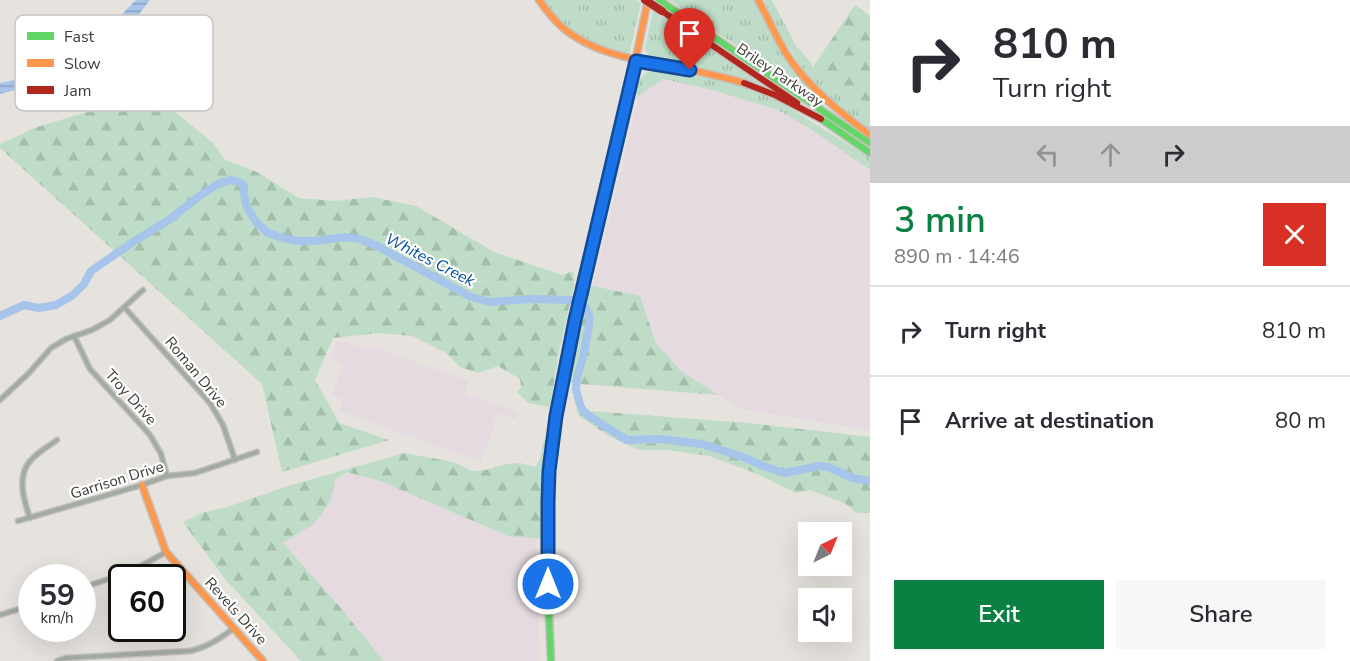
<!DOCTYPE html>
<meta charset="utf-8">
<style>
:root{--surface:#fff;--page:#f7f7f7;--text:#2b2b33;--muted:#7c7c81;--line:#e1e1e2;--accent:#0b8043}
body{margin:0;font-family:"Nunito Sans",sans-serif;background:var(--page);color:var(--text);height:100vh;display:flex;flex-direction:column;font-size:22px;white-space:nowrap}
*{box-sizing:border-box;margin:0}
p{font-size:20px;color:var(--muted)}
.icon{flex:none;width:33px;height:33px;fill:none;stroke:currentColor;stroke-width:2;stroke-linecap:round;stroke-linejoin:round}
.map{position:relative;flex:1;overflow:hidden}
.sheet{display:flex;flex-direction:column;background:var(--surface);width:480px}
.sheet>*{flex:none}
.top-card{background:#fff;color:var(--text);overflow:hidden}
.needle{width:39px;rotate:43deg}
.fabs{position:absolute;left:798px;top:522px;display:grid;gap:12px}
.fabs a{display:grid;place-items:center;width:54px;height:54px;border-radius:0px;background:var(--surface);box-shadow:0 6px 24px #0002;font-size:30px}
.speed{position:absolute;left:18px;top:564px;display:flex;gap:12px;font-size:30px;font-weight:700;text-align:center}
.speed>*{display:grid;place-content:center;width:78px;height:78px;border-radius:50%;background:var(--surface);box-shadow:0 6px 24px #0002;line-height:1}
.speed small{font-size:15px;font-weight:400}
.speed .limit{border:3px solid #111;border-radius:9px;background:#fff;color:#111}
.pin{position:absolute;display:grid;place-items:center;width:51px;height:51px;color:#fff;margin:-62px -26px;border-radius:50% 50% 50% 0;rotate:-45deg;box-shadow:0 0 6px #0007}
.pin .icon{rotate:45deg}
.me{position:absolute;width:66px;margin:-33px;rotate:0deg;stroke-linejoin:round;filter:drop-shadow(0 0 4px #0008)}
.turn{display:flex;align-items:center;gap:21px;height:126px;padding:0 24px;font-size:27px}
.turn .icon{width:78px;height:78px;stroke-width:2.5}
.turn b{display:block;font-size:42px;line-height:51px}
.lanes{display:flex;align-items:center;height:57px;padding:0 24px;background:#0003;justify-content:center;gap:30px;direction:ltr}
.lanes .off{opacity:.35}
.round{display:grid;place-items:center;flex:none;width:63px;height:63px;border-radius:0px;background:var(--page)}
.head{display:flex;align-items:center;justify-content:space-between;height:102px;padding:0 24px}
h1{font-size:36px;font-weight:600;line-height:45px;color:var(--accent)}
.button{display:flex;gap:12px;margin-top:auto;padding:12px 24px}
.button a{flex:1;height:69px;border-radius:0px;background:var(--accent);color:#fff;font-size:24px;font-weight:600;line-height:69px;text-align:center}
.button a+a{background:var(--page);color:var(--text)}
ul{padding:0;list-style:none}
li{display:flex;align-items:center;gap:18px;height:90px;padding:0 24px;border-top:2px solid var(--line)}
li div{flex:1}
li b{display:block;font-size:22px}
li em{font-style:normal}
main{display:flex;flex:1;min-height:0}
.map>svg:first-child{display:block}
.industrial{fill:#e6dae1}
.grass{fill:url(#grass-tufts)}
.forest{fill:url(#forest-firs)}
.water{fill:url(#water-rules)}
.lines{fill:none;stroke-linecap:round;stroke-linejoin:round}
.river{stroke:#a7c4eb;stroke-width:8}
.street-casing{stroke:#c3c0bd;stroke-width:7}
.fast-casing{stroke:#c3c0bd;stroke-width:9}
.slow-casing{stroke:#c3c0bd;stroke-width:9}
.jam-casing{stroke:#c3c0bd;stroke-width:9}
.street{stroke:#a2aca3;stroke-width:4}
.fast{stroke:#63d668;stroke-width:6}
.slow{stroke:#ff974d;stroke-width:6}
.jam{stroke:#b3261e;stroke-width:6}
.jam-bridge-casing{stroke:#c3c0bd;stroke-width:10;stroke-linecap:butt}
.jam-bridge{stroke:#b3261e;stroke-width:8}
.route-casing{stroke:#114b97;stroke-width:15}
.route{stroke:#1a73e8;stroke-width:10}
.labels{text-anchor:middle;dominant-baseline:central;stroke-width:4.5;stroke-linejoin:round;paint-order:stroke}
.street-label{font-size:15px;fill:#3d3a37;stroke:#fff}
.water-label{font-size:16px;font-style:italic;fill:#004da0;stroke:#fff}
.key{fill:#fff;stroke:#c5c4c3;stroke-width:1.5}
.key-label{font-size:16px;fill:#3d3a37}
</style>
<main>
<div class="map">
<svg width="870" height="661" viewBox="0 0 870 661">
<defs>
<pattern id="grass-tufts" width="24" height="20" patternUnits="userSpaceOnUse" patternTransform="scale(1.5)"><rect width="24" height="20" fill="#bedcc7"/><path d="M3 7l-1-3M5 7V3M7 7l1-3M15 17l-1-3M17 17v-4M19 17l1-3" fill="none" stroke="#a4beac"/></pattern>
<pattern id="forest-firs" width="22" height="20" patternUnits="userSpaceOnUse" patternTransform="scale(1.5)"><rect width="22" height="20" fill="#bedcc7"/><path d="M5 1l3.5 6h-7zM16 11l3.5 6h-7z" fill="#a4beac"/></pattern>
<pattern id="water-rules" width="6" height="5" patternUnits="userSpaceOnUse" patternTransform="scale(1.5)"><rect width="6" height="5" fill="#a7c4eb"/><path d="M0 2.5h6" fill="none" stroke="#89a0bf"/></pattern>
</defs>
<rect width="100%" height="100%" fill="#e6e2de"/>
<g class="industrial">
<path d="M663 79 712 90 778 110 809 128 870 170V430L740 409 681 371 656 343 640 296 593 286 639 96Z"/>
<path d="M338 341H342L366 349 368 345 469 381 465 394 518 412 515 419 495 412 493 418 496 420 481 462 339 411 343 400 332 396 343 364 333 358 331 355 335 345Z"/>
<path d="M347 472 380 481 508 536 536 538V565L540 661H384L339 606 283 543 314 524 331 501 335 480Z"/>
</g>
<g class="grass">
<path d="M543 0H636L641 3 630 51 627 53C602 46 576 39 558 19 552 13 548 6 543 0Z"/>
<path d="M669 0H755L777 43 825 102 823 104Z"/>
<path d="M764 0H772L796 46 811 63 812 68 870 113V130C858 120 844 111 833 101 802 74 780 37 764 0Z"/>
<path d="M653 11 760 82 759 85 660 61 649 57 645 48Z"/>
<path d="M661 69 733 84 757 91 780 102 870 158V170L809 128 778 110 712 90 663 79 639 96 635 94C639 76 642 72 661 69Z"/>
</g>
<g class="forest">
<path d="M855 5 870 16V113L812 68Z"/>
<path d="M132 76 214 144 225 160 257 172 299 198 335 201 372 197 416 206 494 252 562 275 573 271 574 286 559 351 550 407 528 403 517 392 521 387 520 379 498 366 479 373 460 367 445 352 412 336 379 333 333 338 315 380 339 423 389 440 282 472 262 384 0 148V144L37 127 94 110Z"/>
<path d="M593 286 640 296 656 343 681 371 718 395 569 383 588 287Z"/>
<path d="M576 410 748 423 870 437V513H857L846 504 810 490 796 493 755 473 709 456 667 450H639L609 436 579 416Z"/>
<path d="M544 440 550 441 541 539 508 536 380 481 347 472 335 480 331 501 314 524 283 543 339 606 384 661H301L225 579 183 522 201 513 224 508 288 486 404 453 453 462 472 471 486 470 501 465 520 463 535 467 540 460Z"/>
</g>
<path class="water" d="M136 0H150C131 24 97 73 69 81 46 88 22 87 0 94V83L18 79 38 78 54 74 68 66 81 56Z"/>
<g class="lines">
<path class="river" d="M0 316 24 305 39 308 56 305 73 295 84 284 91 271 136 240 169 220 198 197 216 185 229 180 239 182 244 185V195L247 207 256 222 267 232 279 237 298 241H314L346 237 360 239 379 247 471 297 490 302 531 299 573 300 586 308 589 316V326L583 357 577 378 576 389 578 397 581 408 589 416 627 440 662 439 702 444 743 457 766 467 784 473 820 466 828 467 853 478 870 481"/>
<g class="street-casing">
<g id="street">
<path d="M125 308 210 403 223 425 235 460"/>
<path d="M74 336 90 369 150 435 161 454 167 476"/>
<path d="M0 400 29 373 51 348 66 339 92 330 110 320 143 290"/>
<path d="M30 518C24 501 16 476 31 460 38 452 49 446 57 440"/>
<path d="M18 521 142 485 167 476 195 473 257 452"/>
<path d="M82 588 132 571 166 552"/>
<path d="M0 615 32 605"/>
<path d="M57 661 66 658 190 651C208 647 219 639 233 629"/>
</g>
</g>
<g class="fast-casing">
<g id="fast">
<path d="M659 0 870 143"/>
<path d="M817 116 870 153"/>
<path d="M551 661 547 568 549 546 547 501 549 471 557 416 575 320 632 77"/>
</g>
</g>
<g class="slow-casing">
<g id="slow">
<path d="M539 0C546 10 554 20 563 28 594 54 634 59 672 66 696 71 720 76 744 83"/>
<path d="M758 0C769 19 777 40 789 58 810 89 840 112 870 135"/>
<path d="M632 77 648 0"/>
<path d="M142 485 166 552 263 661"/>
</g>
</g>
<g class="jam-casing">
<g id="jam">
<path d="M662 11 797 103"/>
<path d="M744 83 775 95 821 119"/>
</g>
</g>
<use href="#street" class="street"/>
<use href="#fast" class="fast"/>
<use href="#slow" class="slow"/>
<use href="#jam" class="jam"/>
<g class="jam-bridge-casing">
<path id="jam-bridge" d="M645 0 662 11"/>
</g>
<use href="#jam-bridge" class="jam-bridge"/>
</g>
<g class="lines">
<g class="route-casing">
<path id="route" d="M548 584V501L549 471 556 416 575 320 636 61 690 70"/>
</g>
<use href="#route" class="route"/>
</g>
<g class="labels">
<g class="street-label">
<text transform="translate(780 75) rotate(34)">Briley Parkway</text>
<text transform="translate(196 372) rotate(50)">Roman Drive</text>
<text transform="translate(131 397) rotate(48)">Troy Drive</text>
<text transform="translate(117 480) rotate(-17)">Garrison Drive</text>
<text transform="translate(236 611) rotate(48)">Revels Drive</text>
</g>
<g class="water-label">
<text transform="translate(430 260) rotate(27)">Whites Creek</text>
</g>
</g>
<rect x="15" y="15" width="198" height="96" rx="9" class="key"/>
<rect x="27" y="32" width="27" height="8" fill="#63d668"/>
<rect x="27" y="59" width="27" height="8" fill="#ff974d"/>
<rect x="27" y="86" width="27" height="8" fill="#b3261e"/>
<g class="key-label">
<text x="64" y="42">Fast</text>
<text x="64" y="69">Slow</text>
<text x="64" y="96">Jam</text>
</g>
</svg>
<div class="fabs">
<a><svg class="needle" viewBox="-14 -14 28 28"><path d="M0-13l5 13h-10z" fill="#e53935"/><path d="M0 13l5-13h-10z" fill="#7c7c81"/></svg></a>
<a><svg class="icon" aria-label="sound" viewBox="0 0 24 24"><path d="M4 9h4l5-4v14l-5-4H4zM17 9q2 3 0 6"/></svg></a>
</div>
<div class="speed"><div>59<small>km/h</small></div><div class="limit">60</div></div>
<div class="pin" style="left:690px;top:70px;background:#d93025"><svg class="icon" aria-label="arrive" viewBox="0 0 24 24"><path d="M6 21V4h12l-3 4 3 4H6"/></svg></div>
<svg class="me" style="left:548px;top:584px" viewBox="-20 -20 40 40"><circle r="17" fill="#1a73e8" stroke="#fff" stroke-width="3"/><path d="M0-11L8 9 0 5-8 9z" fill="#fff"/></svg>
</div>
<section class="sheet">
<div class="top-card">
<div class="turn"><svg class="icon" aria-label="right" viewBox="0 0 24 24"><path d="M7 20v-9h11M14 6l5 5-5 5"/></svg><div><b>810 m</b>Turn right</div></div>
<div class="lanes"><svg class="icon off" aria-label="left" viewBox="0 0 24 24"><path d="M17 20v-9H6M10 6l-5 5 5 5"/></svg><svg class="icon off" aria-label="ahead" viewBox="0 0 24 24"><path d="M12 20V5M6 11l6-6 6 6"/></svg><svg class="icon" aria-label="right" viewBox="0 0 24 24"><path d="M7 20v-9h11M14 6l5 5-5 5"/></svg></div>
</div>
<div class="head"><div><h1>3 min</h1><p>890 m · 14:46</p></div><a class="round" style="background:#d93025;color:#fff"><svg class="icon" aria-label="close" viewBox="0 0 24 24"><path d="M6 6l12 12M18 6L6 18"/></svg></a></div>
<ul>
<li><svg class="icon" aria-label="right" viewBox="0 0 24 24"><path d="M7 20v-9h11M14 6l5 5-5 5"/></svg><div><b>Turn right</b></div><em>810 m</em></li>
<li><svg class="icon" aria-label="arrive" viewBox="0 0 24 24"><path d="M6 21V4h12l-3 4 3 4H6"/></svg><div><b>Arrive at destination</b></div><em>80 m</em></li>
</ul>
<div class="button"><a>Exit</a><a>Share</a></div>
</section>
</main>
